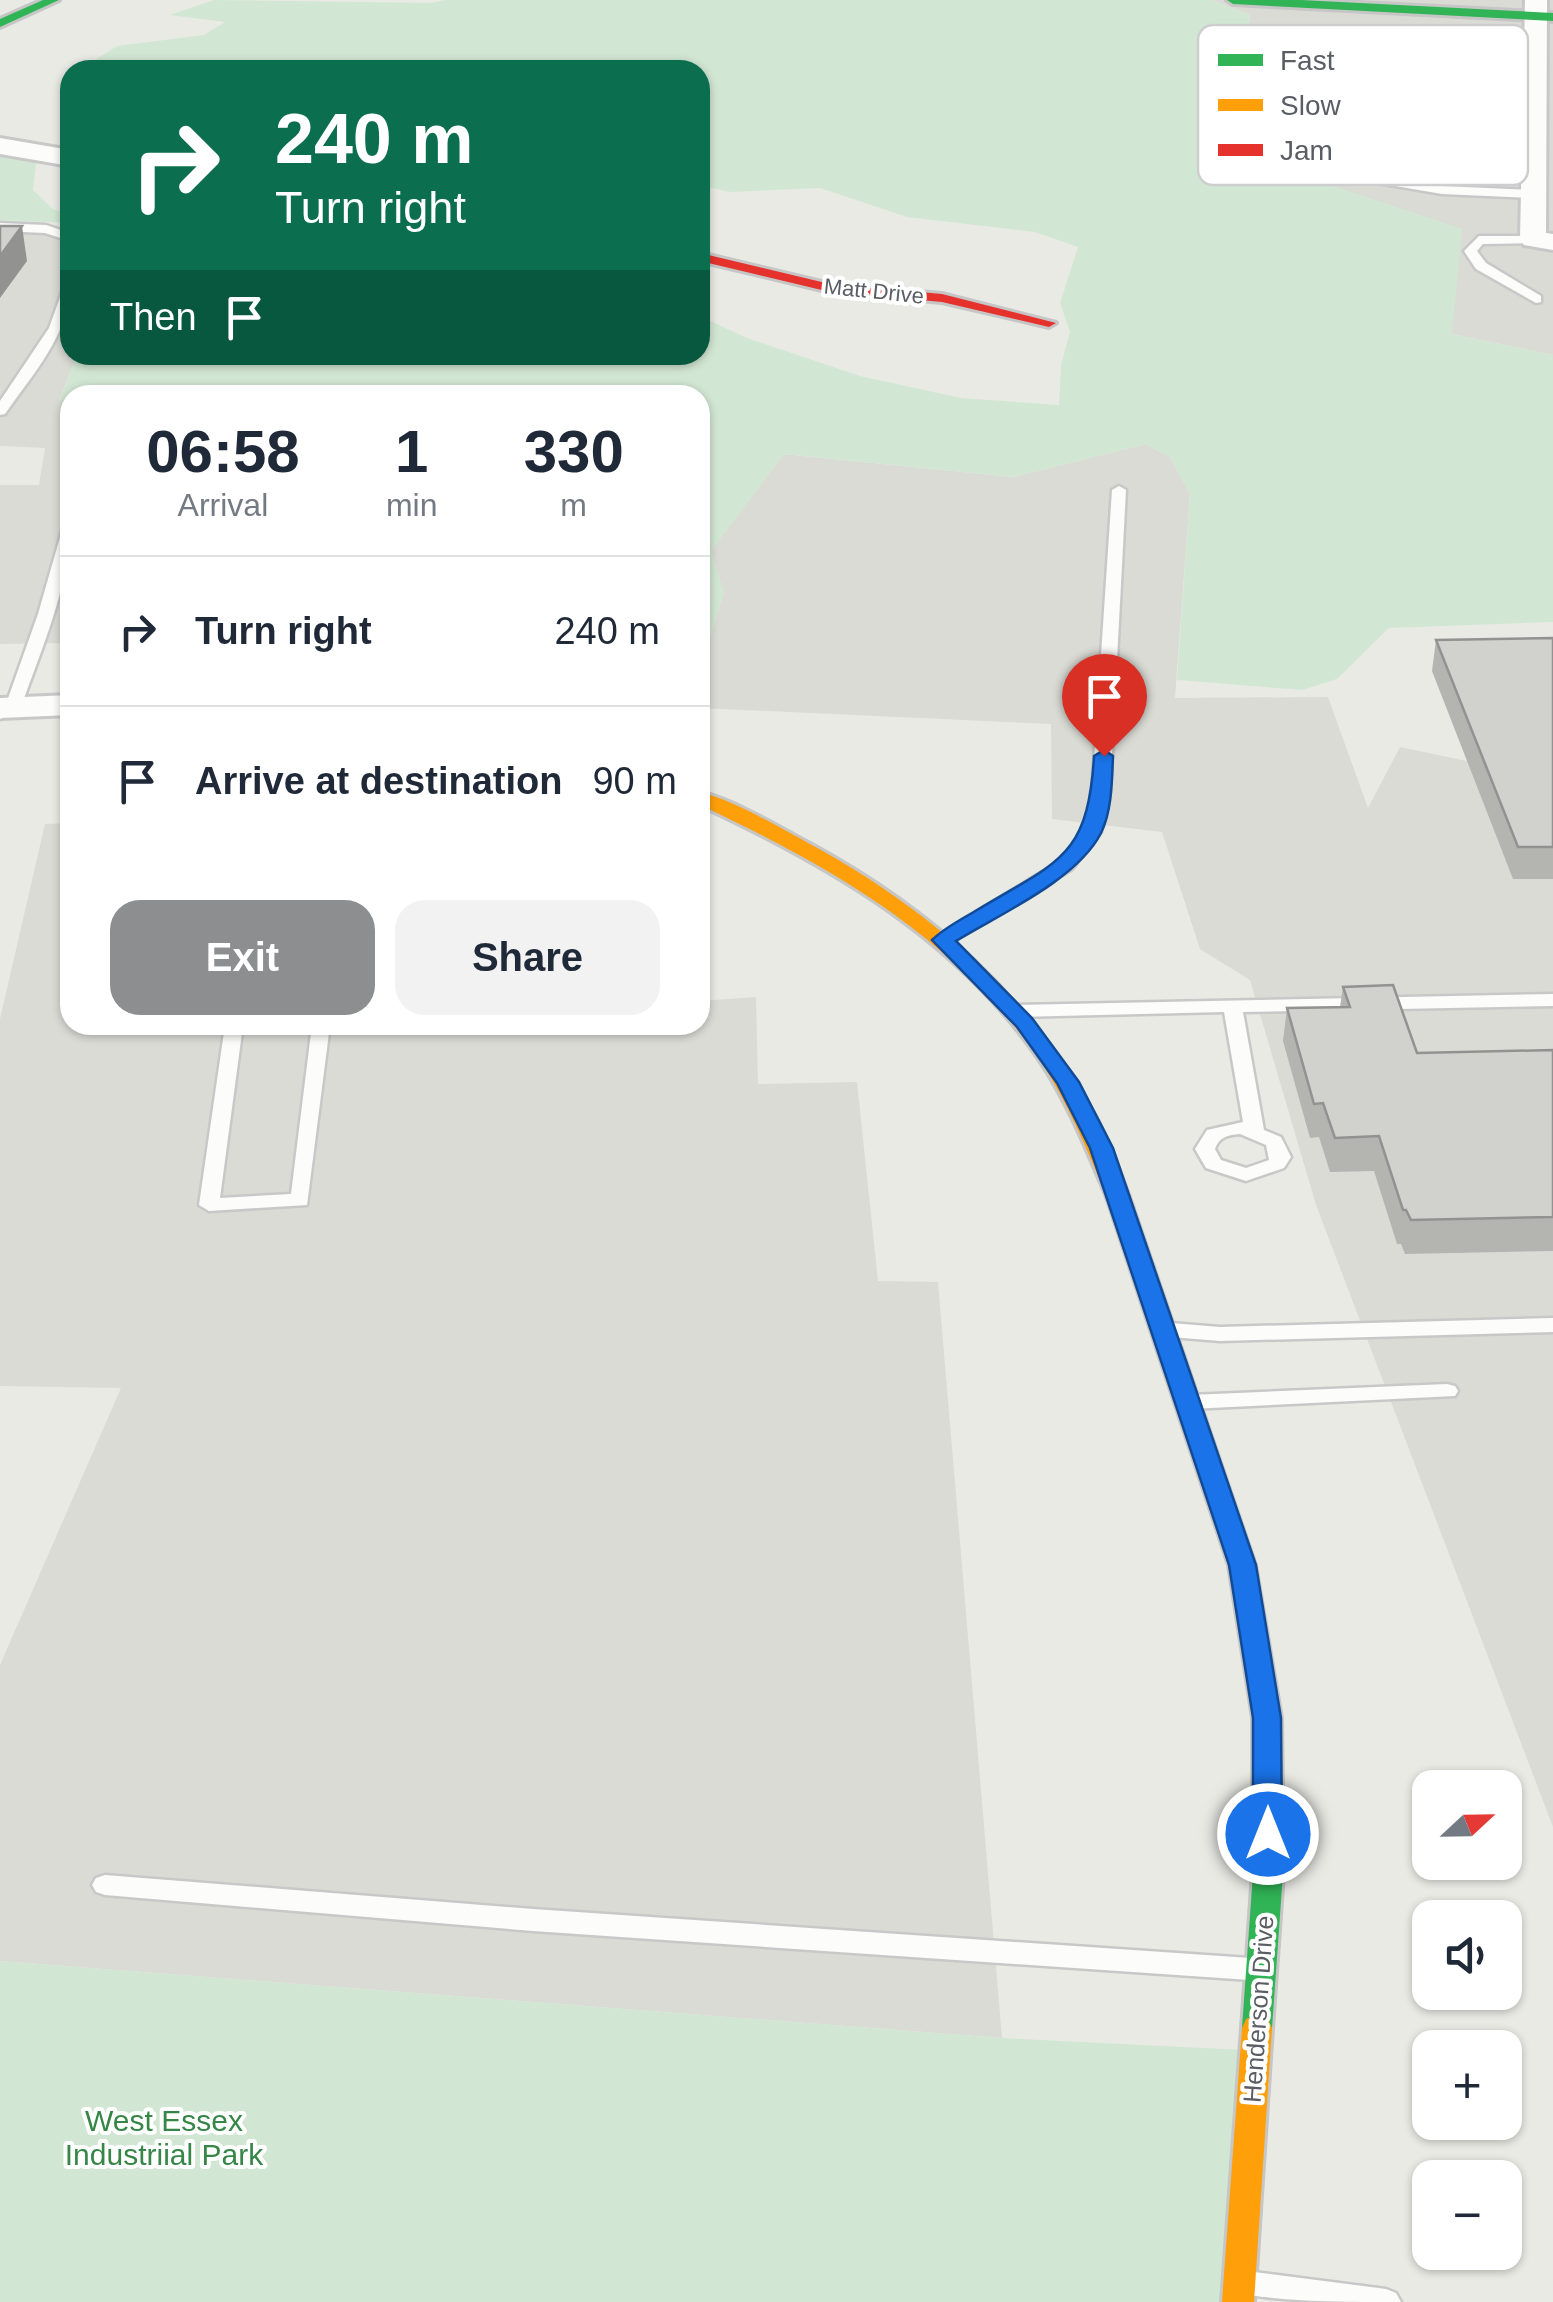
<!DOCTYPE html>
<meta charset="utf-8">
<style>
:root{--surface:#fff;--page:#f2f2f3;--text:#1f2937;--muted:#747a83;--line:#e0e1e3;--accent:#8c8e90}
body{margin:0;font-family:Arial,sans-serif;background:var(--page);color:var(--text);height:100vh;display:flex;flex-direction:column;font-size:38px;white-space:nowrap}
*{box-sizing:border-box;margin:0}
p{font-size:32px;color:var(--muted)}
.icon{flex:none;width:55px;height:55px;fill:none;stroke:currentColor;stroke-width:2;stroke-linecap:round;stroke-linejoin:round}
.map{position:relative;flex:1;overflow:hidden}
.details{position:absolute;left:60px;top:385px;width:650px;height:650px;display:flex;flex-direction:column;background:var(--surface);border-radius:30px;box-shadow:0 2px 8px #0004}
.details>*{flex:none}
.banner{position:absolute;left:60px;top:60px;width:650px;height:305px;border-radius:30px;box-shadow:0 2px 8px #0004;background:#0b6e4f;color:#fff;overflow:hidden}
.needle{width:65px;rotate:68deg}
.fabs{position:absolute;left:1412px;top:1770px;display:grid;gap:20px}
.fabs a{display:grid;place-items:center;width:110px;height:110px;border-radius:20px;background:var(--surface);box-shadow:0 2px 8px #0004;font-size:50px}
.pin{position:absolute;display:grid;place-items:center;width:85px;height:85px;color:#fff;margin:-102px -42px;border-radius:50% 50% 50% 0;rotate:-45deg;box-shadow:0 0 10px #0007}
.pin .icon{rotate:45deg}
.me{position:absolute;width:110px;margin:-55px;rotate:0deg;stroke-linejoin:round;filter:drop-shadow(0 0 8px #0008)}
.turn{display:flex;align-items:center;gap:35px;height:210px;padding:0 50px;font-size:45px}
.turn .icon{width:130px;height:130px;stroke-width:2.5}
.turn b{display:block;font-size:70px;line-height:85px}
.then{display:flex;align-items:center;height:95px;padding:0 50px;background:#0003;gap:20px;font-size:38px}
.eta{display:flex;justify-content:space-evenly;align-items:center;height:170px;text-align:center}
.eta b{font-size:60px;font-weight:700;line-height:70px}
.cta{display:flex;gap:20px;margin-top:auto;padding:20px 50px}
.cta a{flex:1;height:115px;border-radius:30px;background:var(--accent);color:#fff;font-size:40px;font-weight:700;line-height:115px;text-align:center}
.cta a+a{background:var(--page);color:var(--text)}
ul{padding:0;list-style:none}
li{display:flex;align-items:center;gap:30px;height:150px;padding:0 50px;border-top:2px solid var(--line)}
li div{flex:1}
li b{display:block;font-size:38px}
li em{font-style:normal}
.map>svg:first-child{display:block}
.industrial{fill:#dbdbd6}
.green{fill:#d2e7d3}
.lines{fill:none;stroke-linecap:round;stroke-linejoin:round}
.lane-casing{stroke:#c7c8c7;stroke-width:5}
.street-casing{stroke:#c7c8c7;stroke-width:6}
.fast-casing{stroke:#c6c6c6;stroke-width:6}
.slow-casing{stroke:#c6c6c6;stroke-width:6}
.jam-casing{stroke:#c6c6c6;stroke-width:6}
.lane{fill:#fcfcfb;fill-rule:evenodd}
.street{fill:#fcfcfb;fill-rule:evenodd}
.fast{fill:#30b455;fill-rule:evenodd}
.slow{fill:#ff9f0a;fill-rule:evenodd}
.jam{fill:#e5322d;fill-rule:evenodd}
.wall{fill:#b4b4b1}
.shaded-wall{fill:#929290}
.building{fill:#d1d1ce;stroke:#929290;stroke-width:2.5}
.route{fill:#1a73e8;stroke:#114b97;stroke-width:2.5}
.labels{text-anchor:middle;dominant-baseline:central;stroke-width:8;stroke-linejoin:round;paint-order:stroke}
.far-street-label{font-size:22px;fill:#5a5d63;stroke:#fff}
.street-label{font-size:25px;fill:#5a5d63;stroke:#fff}
.near-park-label{font-size:30px;fill:#368648;stroke:#fff}
.key{fill:#fff;stroke:#ceced0;stroke-width:2.5}
.key-label{font-size:28px;fill:#5a5d63}
</style>
<div class="map">
<svg width="1553" height="2302" viewBox="0 0 1553 2302">
<rect width="100%" height="100%" fill="#eaeae5"/>
<g class="industrial">
<path d="M1211 0H1553V355L1452 334 1333 186 1231 162 1250 15Z"/>
<path d="M0 228 70 238V355H77L59 400 70 401V643L0 644V485H39L45 448 0 446Z"/>
<path d="M1146 444 1170 457 1190 494 1175 698 1328 697 1368 808 1400 747 1553 779V1827L1316 1205 1250 980 1200 949 1162 832 1052 819 1051 724 700 708V525L783 454 1013 477Z"/>
<path d="M70 823V1025H700V1001L756 997 758 1084 857 1082 878 1281 938 1282 1002 2038 0 1961V1665L121 1388 0 1386V1019L45 824Z"/>
</g>
<g class="green">
<path d="M214 0 431 3 445 0H1211L1250 15 1231 161 1333 186 1462 229 1452 334 1553 355V622L1389 628 1337 679 1302 690 1177 680 1190 494 1170 457 1146 444 1013 477 784 454 711 551 724 593 700 671V395H70V401H59L77 355H700L702 317 747 338 860 376 961 398 1059 405 1061 365 1070 332 1060 303 1078 247 1035 232 907 217 820 188 730 192 700 185V70H151L121 65 116 70H79L117 46 204 35 225 22 169 15Z"/>
<path d="M0 156 36 163 33 190 54 210 70 213V223L0 220Z"/>
<path d="M0 1961 1002 2038 1265 2051 1238 2302H0Z"/>
</g>
<g class="lines">
<g class="lane-casing">
<g id="lane">
<path d="M1288 160 1442 186 1534 190 1540 194 1534 198 1442 194 1284 167V161Z"/>
<path d="M0 223 46 225 70 233V241L45 233 0 231Z"/>
<path d="M1537 236V242L1533 243 1483 244 1477 251 1486 263 1541 296V302L1536 303 1476 269 1464 251 1479 236Z"/>
<path d="M70 285C70 334 32 375 5 414L0 415V401L49 328 63 289Z"/>
<path d="M1119 486 1126 490 1110 791 1101 832 1072 869 949 944H937L934 940 937 936 1060 861 1083 831 1092 791 1112 490Z"/>
<path d="M70 523C70 586 42 647 21 707L0 719V707L6 704 38 614 63 527Z"/>
<path d="M1553 994V1006L1243 1012 1264 1130 1281 1137 1291 1157 1284 1168 1246 1181 1206 1168 1195 1149 1207 1130 1243 1122 1224 1012 1016 1017 1007 1011 1016 1005ZM1240 1134 1266 1145 1269 1160 1246 1168 1221 1160 1215 1149C1219 1137 1228 1135 1240 1134Z"/>
<path d="M225 1025H243L220 1198 291 1194 312 1025H330L307 1205 209 1211 199 1205Z"/>
<path d="M1553 1318V1332L1220 1341 1171 1337 1160 1330 1171 1323 1220 1327Z"/>
<path d="M1447 1384 1455 1386 1458 1391 1455 1396 1190 1409 1182 1407 1179 1402 1182 1397 1190 1395Z"/>
<path d="M105 1875 533 1909 1250 1958 1259 1961 1263 1969 1259 1977 1250 1980 533 1931 105 1895 96 1892 92 1885 96 1878Z"/>
<path d="M1254 2272 1386 2289 1396 2293 1401 2302C1354 2302 1287 2302 1244 2294L1239 2285 1244 2276Z"/>
</g>
</g>
<g class="street-casing">
<g id="street">
<path d="M1525 0H1547L1546 233 1553 234V250L1524 245 1520 239Z"/>
<path d="M0 138 70 150V166L0 154Z"/>
<path d="M70 695V715L0 718V698Z"/>
</g>
</g>
<g class="fast-casing">
<g id="fast">
<path d="M43 0H59L0 27V19Z"/>
<path d="M1227 0H1301L1553 13V21L1233 4Z"/>
<path d="M1118 1190 1129 1197 1255 1565 1281 1718 1283 1873 1272 2028 1268 2037 1257 2041 1246 2037 1242 2028 1253 1873V1718L1229 1565 1107 1197Z"/>
</g>
</g>
<g class="slow-casing">
<g id="slow">
<path d="M700 792C738 802 776 826 810 844 932 910 1030 998 1097 1120 1110 1144 1119 1172 1129 1197L1126 1202H1110L1107 1197C1087 1150 1068 1102 1039 1059 956 938 830 866 700 805Z"/>
<path d="M1257 2015 1268 2019 1272 2028 1254 2302H1222L1242 2028 1246 2019Z"/>
</g>
</g>
<g class="jam-casing">
<path id="jam" d="M700 253 830 284 942 294 1056 323 1049 327 942 302 830 292 700 261Z"/>
</g>
<use href="#lane" class="lane"/>
<use href="#street" class="street"/>
<use href="#fast" class="fast"/>
<use href="#slow" class="slow"/>
<use href="#jam" class="jam"/>
</g>
<g class="wall">
<path d="M1553 638V879H1513L1432 671 1436 640Z"/>
<path d="M1343 987 1417 1053 1553 1050V1251L1405 1254 1401 1244H1397L1374 1171 1330 1172 1319 1137 1310 1138 1283 1041 1287 1008 1340 1007Z"/>
</g>
<path class="shaded-wall" d="M22 226 27 261 0 298V256Z"/>
<g class="building">
<path d="M0 226H22L0 256Z"/>
<path d="M1553 638V847H1518L1436 640Z"/>
<path d="M1393 985 1417 1053 1553 1050V1217L1411 1220 1406 1210H1403L1379 1136 1335 1138 1323 1103 1314 1104 1287 1008 1350 1007 1343 987Z"/>
</g>
<path class="route" d="M1104 750 1113 756C1112 780 1112 811 1101 833 1077 880 1000 914 956 941L1032 1018 1079 1082 1113 1148 1256 1565 1281 1718 1282 1834 1278 1843 1268 1846 1257 1843 1253 1834V1718L1229 1565 1090 1148 1057 1083 1017 1027 932 940C944 928 962 919 977 910 1058 861 1088 859 1094 756Z"/>
<g class="labels">
<g class="far-street-label">
<text transform="translate(874 291) rotate(6)">Matt Drive</text>
</g>
<g class="street-label">
<text transform="translate(1258 2009) rotate(-86)">Henderson Drive</text>
</g>
<g class="near-park-label">
<text x="164" y="2120">West Essex<tspan x="164" dy="34">Industriial Park</tspan></text>
</g>
</g>
<rect x="1198" y="25" width="330" height="160" rx="15" class="key"/>
<rect x="1218" y="54" width="45" height="12" fill="#30b455"/>
<rect x="1218" y="99" width="45" height="12" fill="#ff9f0a"/>
<rect x="1218" y="144" width="45" height="12" fill="#e5322d"/>
<g class="key-label">
<text x="1280" y="70">Fast</text>
<text x="1280" y="115">Slow</text>
<text x="1280" y="160">Jam</text>
</g>
</svg>
<div class="fabs">
<a><svg class="needle" viewBox="-14 -14 28 28"><path d="M0-13l5 13h-10z" fill="#e53935"/><path d="M0 13l5-13h-10z" fill="#747a83"/></svg></a>
<a><svg class="icon" aria-label="sound" viewBox="0 0 24 24"><path d="M4 9h4l5-4v14l-5-4H4zM17 9q2 3 0 6"/></svg></a>
<a>+</a>
<a>−</a>
</div>
<div class="pin" style="left:1104px;top:756px;background:#d93025"><svg class="icon" aria-label="arrive" viewBox="0 0 24 24"><path d="M6 21V4h12l-3 4 3 4H6"/></svg></div>
<svg class="me" style="left:1268px;top:1834px" viewBox="-20 -20 40 40"><circle r="17" fill="#1a73e8" stroke="#fff" stroke-width="3"/><path d="M0-11L8 9 0 5-8 9z" fill="#fff"/></svg>
<div class="banner">
<div class="turn"><svg class="icon" aria-label="right" viewBox="0 0 24 24"><path d="M7 20v-9h11M14 6l5 5-5 5"/></svg><div><b>240 m</b>Turn right</div></div>
<div class="then">Then<svg class="icon" aria-label="arrive" viewBox="0 0 24 24"><path d="M6 21V4h12l-3 4 3 4H6"/></svg></div>
</div>
<section class="details">
<div class="eta">
<div><b>06:58</b><p>Arrival</p></div>
<div><b>1</b><p>min</p></div>
<div><b>330</b><p>m</p></div>
</div>
<ul>
<li><svg class="icon" aria-label="right" viewBox="0 0 24 24"><path d="M7 20v-9h11M14 6l5 5-5 5"/></svg><div><b>Turn right</b></div><em>240 m</em></li>
<li><svg class="icon" aria-label="arrive" viewBox="0 0 24 24"><path d="M6 21V4h12l-3 4 3 4H6"/></svg><div><b>Arrive at destination</b></div><em>90 m</em></li>
</ul>
<div class="cta"><a>Exit</a><a>Share</a></div>
</section>
</div>
